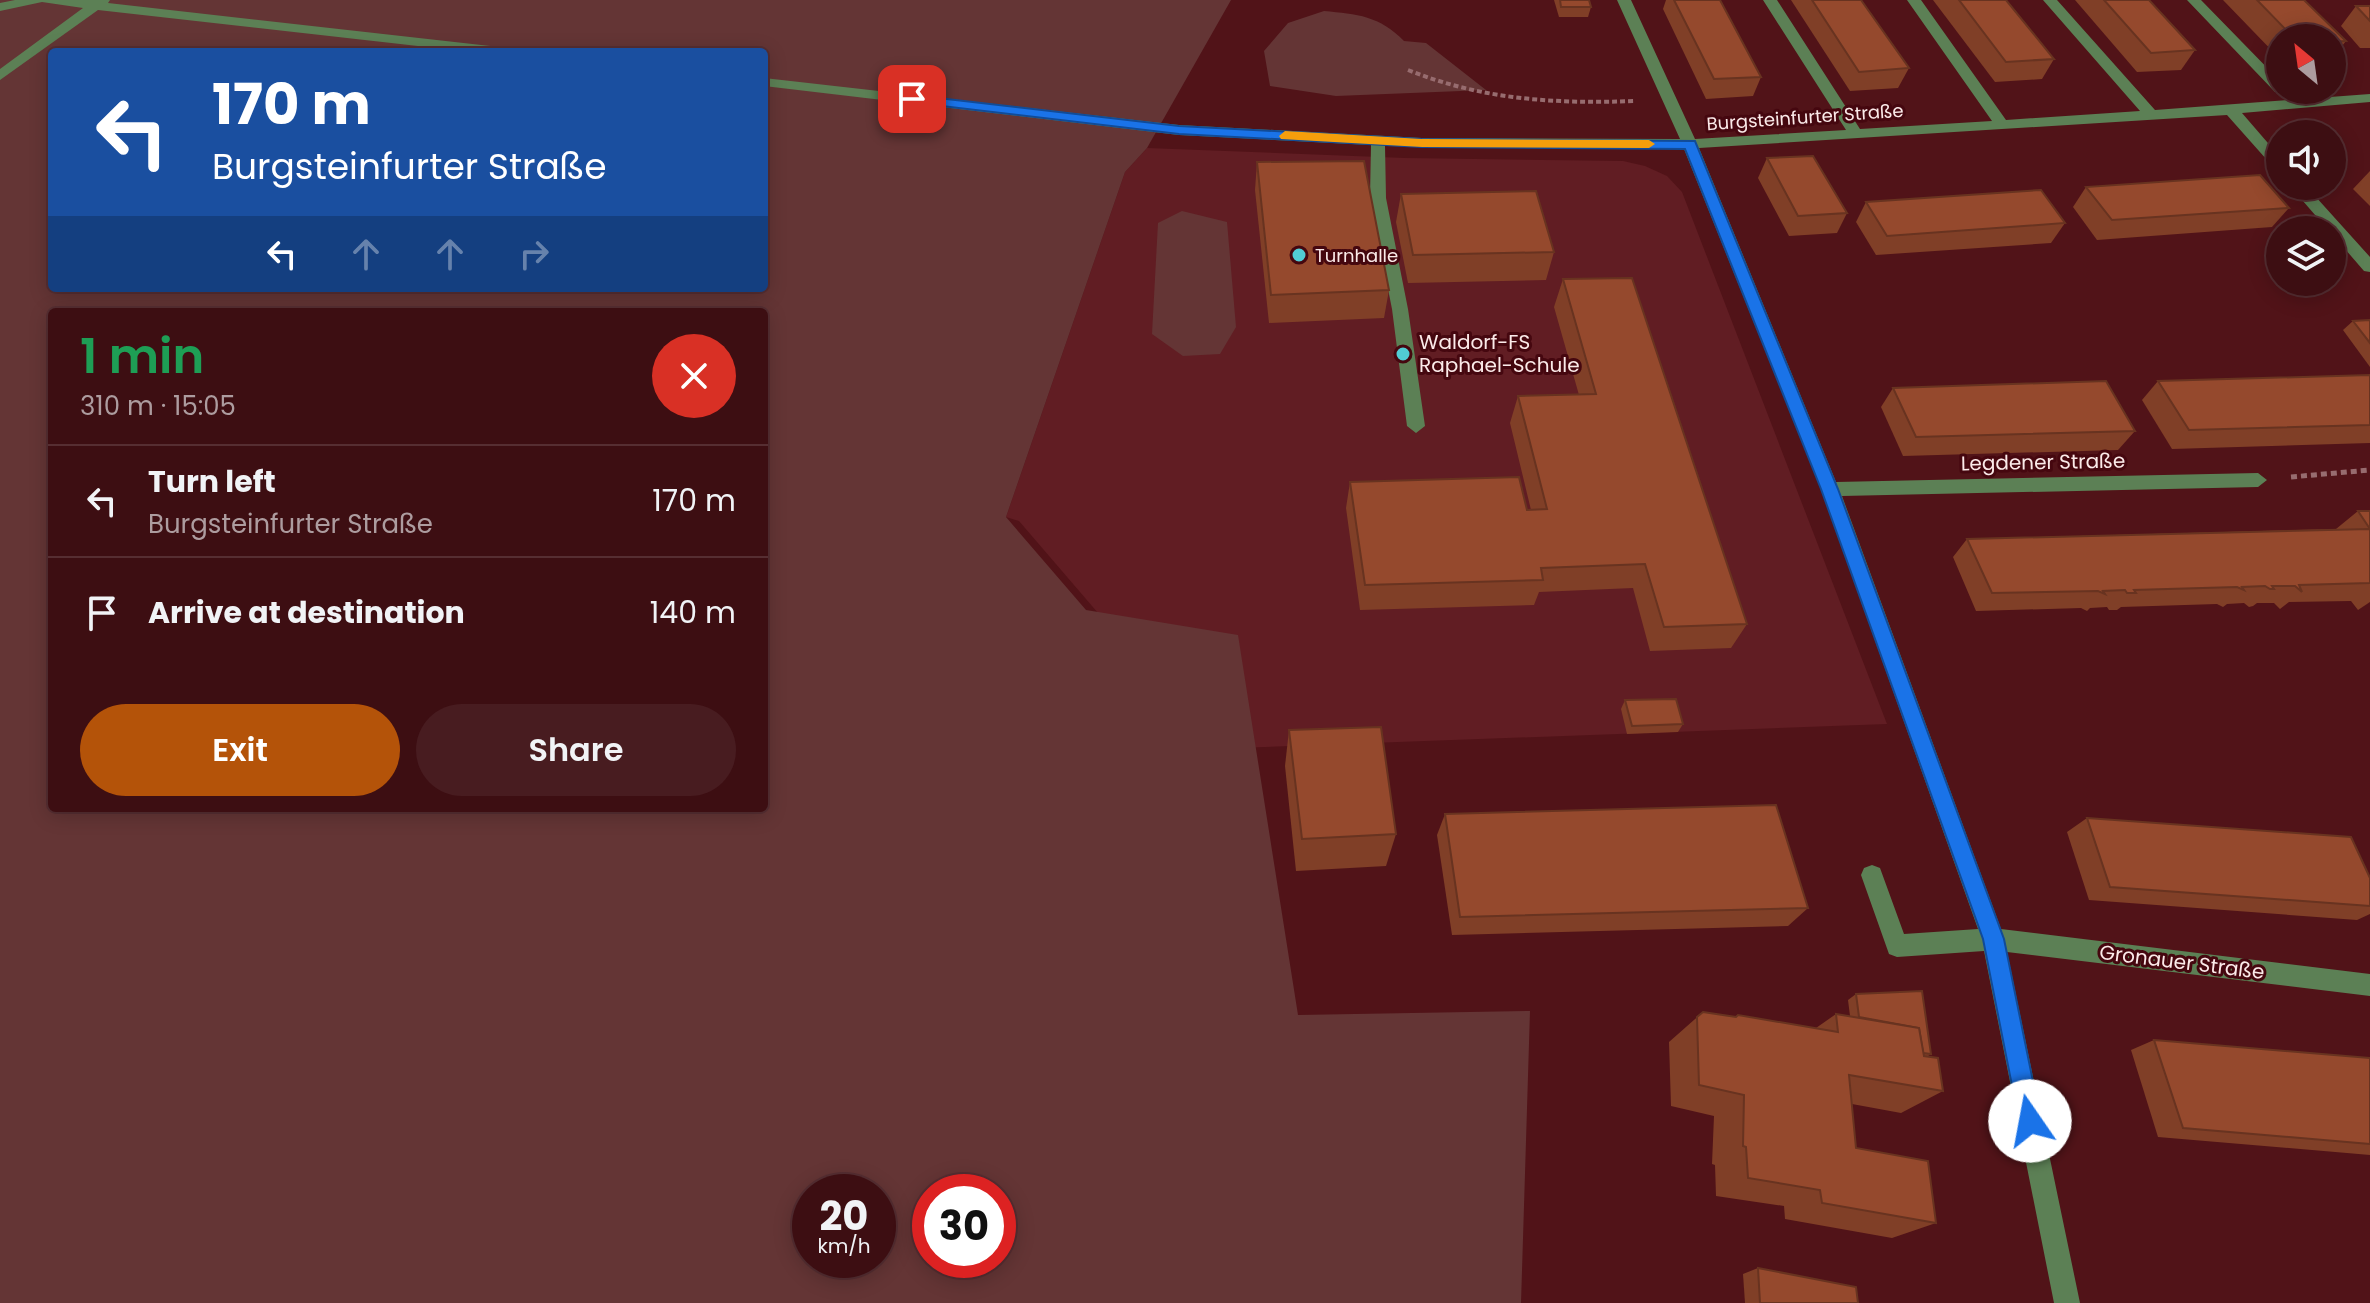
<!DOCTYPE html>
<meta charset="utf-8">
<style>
:root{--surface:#3d0e12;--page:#481c20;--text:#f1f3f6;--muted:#ad9c9f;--line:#562e32;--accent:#b45309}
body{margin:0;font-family:Poppins,sans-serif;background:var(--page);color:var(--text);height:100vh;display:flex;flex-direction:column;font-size:30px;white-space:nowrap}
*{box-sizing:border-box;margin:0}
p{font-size:26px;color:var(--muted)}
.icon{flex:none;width:44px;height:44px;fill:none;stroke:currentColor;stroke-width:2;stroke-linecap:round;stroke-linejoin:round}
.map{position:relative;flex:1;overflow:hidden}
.sheet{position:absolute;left:48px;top:308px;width:720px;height:504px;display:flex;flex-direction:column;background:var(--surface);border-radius:8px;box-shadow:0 4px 20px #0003,0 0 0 2px var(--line)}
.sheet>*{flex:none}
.top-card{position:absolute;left:48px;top:48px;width:720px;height:244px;border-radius:8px;box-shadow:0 4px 20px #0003,0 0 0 2px var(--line);background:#1a4fa0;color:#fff;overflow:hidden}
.needle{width:52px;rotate:331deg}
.buttons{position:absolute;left:2266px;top:24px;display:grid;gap:16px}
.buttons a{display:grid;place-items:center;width:80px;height:80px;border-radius:50%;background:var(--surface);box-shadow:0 4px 20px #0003,0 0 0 2px var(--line);font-size:40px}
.speed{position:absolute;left:792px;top:1174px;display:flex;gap:16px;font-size:40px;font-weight:700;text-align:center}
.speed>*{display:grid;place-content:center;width:104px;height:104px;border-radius:50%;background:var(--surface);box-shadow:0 4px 20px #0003,0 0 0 2px var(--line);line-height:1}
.speed small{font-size:20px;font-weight:400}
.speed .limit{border:12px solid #d22;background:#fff;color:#111}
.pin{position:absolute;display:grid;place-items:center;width:68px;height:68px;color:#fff;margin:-34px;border-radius:16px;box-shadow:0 4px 12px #0006}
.me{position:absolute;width:88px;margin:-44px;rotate:348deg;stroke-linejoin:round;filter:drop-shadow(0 0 6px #0008)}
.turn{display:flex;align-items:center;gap:28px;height:168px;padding:0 32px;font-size:36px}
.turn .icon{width:104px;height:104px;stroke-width:2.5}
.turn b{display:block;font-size:56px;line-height:68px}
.lanes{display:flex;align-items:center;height:76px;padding:0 32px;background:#0003;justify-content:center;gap:40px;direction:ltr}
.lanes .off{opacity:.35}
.round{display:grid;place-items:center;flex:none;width:84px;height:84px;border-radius:42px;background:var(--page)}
.headline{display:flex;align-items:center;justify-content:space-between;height:136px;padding:0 32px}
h1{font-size:48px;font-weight:600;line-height:60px;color:#1e9e55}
.button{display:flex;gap:16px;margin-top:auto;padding:16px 32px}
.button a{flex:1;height:92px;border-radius:48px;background:var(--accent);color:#fff;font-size:32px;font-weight:600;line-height:92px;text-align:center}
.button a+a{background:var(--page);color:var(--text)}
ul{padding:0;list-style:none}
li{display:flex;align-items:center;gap:24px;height:112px;padding:0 32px;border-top:2px solid var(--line)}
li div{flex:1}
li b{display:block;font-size:30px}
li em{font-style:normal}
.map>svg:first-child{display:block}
.built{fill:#611d23}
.green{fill:#643535;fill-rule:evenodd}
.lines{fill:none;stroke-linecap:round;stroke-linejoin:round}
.path-far1{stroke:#976c6f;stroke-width:4;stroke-dasharray:5 3;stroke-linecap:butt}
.path{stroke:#976c6f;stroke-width:5;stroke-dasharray:6 4;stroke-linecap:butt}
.minor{fill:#5c8055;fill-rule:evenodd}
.wall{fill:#803f27}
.building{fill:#95492d;stroke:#683320;stroke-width:2}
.route{fill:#1a73e8;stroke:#114b97;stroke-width:2}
.slow{fill:#f59e0b}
.poi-dot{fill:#51ccd3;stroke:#45070f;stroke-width:3}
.labels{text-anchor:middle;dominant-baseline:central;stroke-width:6;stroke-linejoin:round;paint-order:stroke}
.far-street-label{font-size:18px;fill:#fbeae9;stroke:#45070f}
.far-poi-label{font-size:18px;fill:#fbeae9;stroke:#45070f;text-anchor:start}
.poi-label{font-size:20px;fill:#fbeae9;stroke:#45070f;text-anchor:start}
.street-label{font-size:20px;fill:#fbeae9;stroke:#45070f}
</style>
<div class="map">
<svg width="2370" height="1303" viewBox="0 0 2370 1303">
<rect width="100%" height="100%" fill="#511318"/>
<path class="built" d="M1147 148 1405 158 1623 161 1645 166 1667 176 1682 192 1887 724 1236 748 1153 677 1019 521 1006 517 1125 172Z"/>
<g class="green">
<path d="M0 0H1231L1147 148 1125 172 1006 517 1086 610 1238 635 1298 1015 1530 1011 1521 1303H0ZM52 52H764V288H52ZM52 312H764V808H52ZM810 1192H878V1260H810ZM930 1192H998V1260H930Z"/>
<path d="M1324 11C1357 14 1380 16 1404 41L1426 43 1486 90 1336 96 1270 86 1264 51 1288 23Z"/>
<path d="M1182 211 1227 222 1236 327 1220 354 1183 356 1152 334 1158 223Z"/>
</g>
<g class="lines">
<path class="path-far1" d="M1408 70C1483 100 1556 104 1636 101"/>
<path class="path" d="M2291 477 2370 470"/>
<g class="minor">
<path d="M15 0H110L108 3 508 48 515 52H471L98 10 0 80V69L83 8 42 2 0 11V3Z"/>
<path d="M1617 0H1631L1695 139 1846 130 1763 0H1777L1860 129 1992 121 1907 0H1921L2006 120 2140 111 2043 0H2057L2155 110 2370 94V102L2242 113 2280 157V171L2275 169 2227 115 1699 148 1836 482 2258 473 2267 480 2258 487 1842 496 2001 929 2370 974V996L2007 952 2080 1303H2054L1984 951 1897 957 1889 954 1861 875 1864 868 1872 865 1880 868 1904 934 1978 929 1821 489 1684 149 1385 146 1386 198 1408 309 1425 426 1416 433 1407 426 1392 309 1370 198 1371 145 1179 135 764 86V78L1179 125 1422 138 1680 139Z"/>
<path d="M2187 0H2201L2280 81V90H2286L2285 92H2275Z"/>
<path d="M2290 186H2306L2370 257V272L2364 271 2332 234V230H2328Z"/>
</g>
</g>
<g class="wall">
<path d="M1554 0H1589L1591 7 1588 17H1559Z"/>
<path d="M1666 0H1720L1761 77 1753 96 1706 99 1663 9Z"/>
<path d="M1791 0H1861L1909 68 1898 88 1850 91Z"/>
<path d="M1933 0H2006L2054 59 2042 79 1995 82Z"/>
<path d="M2075 0H2149L2195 50 2181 70 2137 72Z"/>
<path d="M2223 0H2304L2346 41 2332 59V38H2280V59Z"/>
<path d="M2356 6H2370V48H2360L2341 26Z"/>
<path d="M1767 158 1847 213 1837 233 1789 236 1758 178Z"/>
<path d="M1257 162 1389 290 1384 318 1269 323 1255 190Z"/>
<path d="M2370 171V206L2353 189Z"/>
<path d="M2086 187 2289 208 2272 227 2097 240 2073 207Z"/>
<path d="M1401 194 1554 252 1546 280 1408 283 1396 222Z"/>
<path d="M1866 202 2065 223 2051 243 1876 255 1856 222Z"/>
<path d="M1563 279 1747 624 1731 648 1650 651 1633 588 1539 592 1534 605 1360 610 1346 508 1350 482 1531 510 1510 423 1518 396 1579 395 1554 307Z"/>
<path d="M2370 320V367L2343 330 2353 321Z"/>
<path d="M2370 375V443L2172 449 2142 400 2158 381Z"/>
<path d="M1948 387 2135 431 2118 450 1903 456 1881 407 1893 388Z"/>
<path d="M2358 511H2370V602L2358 610 2351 601 2289 602 2280 609 2274 603H2257L2253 606 2249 607 2244 603 2227 604 2223 607 2217 604 2121 607 2117 610H2109L2107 607 2090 608 2087 611 2081 608 1976 611 1953 557 1967 539 2336 529Z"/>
<path d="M1625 700 1683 724 1678 732 1627 734 1621 709Z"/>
<path d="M1289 730 1396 834 1386 866 1296 871 1285 766Z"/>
<path d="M1445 814 1808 908 1788 926 1452 935 1437 835Z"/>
<path d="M2087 818 2370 878V914L2357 920 2089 900 2067 832Z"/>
<path d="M1856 994 1931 1054 1928 1056 1943 1091 1901 1113 1852 1104 1856 1148 1936 1223 1892 1238 1785 1219 1784 1206 1716 1196 1715 1165 1712 1164 1714 1116 1671 1106 1669 1042 1703 1012 1735 1017 1738 1015 1816 1028 1836 1014 1850 1016 1848 1000Z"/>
<path d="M2154 1040 2370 1058V1155L2158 1137 2131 1050Z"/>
<path d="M1758 1268 1858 1303H1745L1743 1274Z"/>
</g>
<g class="building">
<path d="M1560 0H1589L1591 7H1561Z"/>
<path d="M1674 0H1720L1761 77 1714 79Z"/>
<path d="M1812 0H1861L1909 68 1859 72Z"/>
<path d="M1959 0H2006L2054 59 2006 62Z"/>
<path d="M2104 0H2149L2195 50 2151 53Z"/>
<path d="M2257 0H2304L2346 41 2332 42V38H2294Z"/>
<path d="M2356 6H2370V21Z"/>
<path d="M1813 156 1847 213 1798 216 1767 158Z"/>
<path d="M1364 161 1389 290 1271 295 1257 162Z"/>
<path d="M2260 175 2289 208 2112 220 2086 187Z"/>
<path d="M2041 190 2065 223 1887 236 1866 202Z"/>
<path d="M1536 191 1554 252 1413 255 1401 194Z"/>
<path d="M1632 278 1747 624 1664 627 1645 564 1541 568 1543 580 1365 585 1350 482 1519 477 1527 510 1547 509 1518 396 1596 394 1563 279Z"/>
<path d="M2370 320V343L2353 321Z"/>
<path d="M2370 375V425L2189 430 2158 381Z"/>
<path d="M2106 381 2135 431 1916 437 1893 388Z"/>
<path d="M2358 511H2370V529Z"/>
<path d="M2370 529V583L2299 585 2302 592 2295 586H2272L2274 589H2270L2265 586 2242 587 2244 590 2237 587 2134 590 2136 593H2127L2125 590 2103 591 2105 594 2098 591 1992 593 1967 539Z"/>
<path d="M1676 699 1683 724 1632 726 1625 700Z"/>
<path d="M1381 727 1396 834 1302 839 1289 730Z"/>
<path d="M1776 805 1808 908 1460 917 1445 814Z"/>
<path d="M2087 818 2351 837 2370 878V906L2110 887Z"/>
<path d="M1922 991 1931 1054 1923 1053 1919 1028 1859 1017 1856 994Z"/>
<path d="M1703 1012 1736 1017 1738 1015 1838 1032 1836 1014 1919 1028 1924 1056 1938 1058 1943 1091 1849 1075 1856 1148 1928 1161 1936 1223 1822 1203 1820 1190 1748 1178 1746 1147 1743 1146 1744 1095 1699 1085 1697 1017Z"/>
<path d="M2154 1040 2370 1058V1144L2183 1128Z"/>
<path d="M1758 1268 1856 1287 1858 1303H1760Z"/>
</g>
<path class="route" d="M912 95 1179 126 1422 139 1695 141 1838 489 2004 939 2041 1121 2038 1129 2030 1132 2022 1129 2019 1121 1983 939 1821 489 1685 149 1422 147 1179 134 908 102V96Z"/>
<path class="slow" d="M1285 131 1422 139 1649 140 1655 144 1649 148 1422 147 1281 139 1279 136Z"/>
<g class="poi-dot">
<circle cx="1299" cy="255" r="8"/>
<circle cx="1403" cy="354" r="8"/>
</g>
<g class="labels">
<g class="far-street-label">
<text transform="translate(1805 117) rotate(-4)">Burgsteinfurter Straße</text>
</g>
<g class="far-poi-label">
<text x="1315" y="255">Turnhalle</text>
</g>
<g class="poi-label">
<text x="1419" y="342">Waldorf-FS<tspan x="1419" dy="23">Raphael-Schule</tspan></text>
</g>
<g class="street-label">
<text transform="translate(2043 462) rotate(-1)">Legdener Straße</text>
<text transform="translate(2182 962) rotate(7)">Gronauer Straße</text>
</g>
</g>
</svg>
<div class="buttons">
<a><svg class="needle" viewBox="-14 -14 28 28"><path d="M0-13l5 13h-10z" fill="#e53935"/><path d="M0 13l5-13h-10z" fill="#ad9c9f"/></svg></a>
<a><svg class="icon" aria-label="sound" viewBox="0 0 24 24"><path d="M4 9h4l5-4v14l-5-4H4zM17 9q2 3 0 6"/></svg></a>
<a><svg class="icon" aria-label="layers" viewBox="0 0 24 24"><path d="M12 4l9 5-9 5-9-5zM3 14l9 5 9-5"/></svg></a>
</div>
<div class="speed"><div>20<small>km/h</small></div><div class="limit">30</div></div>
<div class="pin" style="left:912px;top:99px;background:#d93025"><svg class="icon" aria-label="arrive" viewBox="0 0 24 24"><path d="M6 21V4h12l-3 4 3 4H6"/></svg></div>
<svg class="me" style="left:2030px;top:1121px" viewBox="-20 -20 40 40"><circle r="19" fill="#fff"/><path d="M0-13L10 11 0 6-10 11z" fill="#1a73e8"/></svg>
<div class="top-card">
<div class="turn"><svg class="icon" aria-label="left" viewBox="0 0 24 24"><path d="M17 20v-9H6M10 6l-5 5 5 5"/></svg><div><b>170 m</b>Burgsteinfurter Straße</div></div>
<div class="lanes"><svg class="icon" aria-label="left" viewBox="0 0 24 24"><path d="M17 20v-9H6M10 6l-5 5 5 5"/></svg><svg class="icon off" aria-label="ahead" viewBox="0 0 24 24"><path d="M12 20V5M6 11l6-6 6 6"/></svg><svg class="icon off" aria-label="ahead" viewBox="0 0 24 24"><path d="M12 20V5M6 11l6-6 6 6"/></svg><svg class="icon off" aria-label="right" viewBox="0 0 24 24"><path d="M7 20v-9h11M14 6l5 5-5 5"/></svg></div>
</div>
<section class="sheet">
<div class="headline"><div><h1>1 min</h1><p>310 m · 15:05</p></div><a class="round" style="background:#d93025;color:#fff"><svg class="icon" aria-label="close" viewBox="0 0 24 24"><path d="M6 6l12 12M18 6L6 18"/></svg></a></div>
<ul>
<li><svg class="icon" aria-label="left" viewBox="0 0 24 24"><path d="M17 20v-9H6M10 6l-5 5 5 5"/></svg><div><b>Turn left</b><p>Burgsteinfurter Straße</p></div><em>170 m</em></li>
<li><svg class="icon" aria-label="arrive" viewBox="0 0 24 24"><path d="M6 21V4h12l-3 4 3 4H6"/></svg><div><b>Arrive at destination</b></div><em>140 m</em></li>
</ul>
<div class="button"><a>Exit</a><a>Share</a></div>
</section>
</div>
